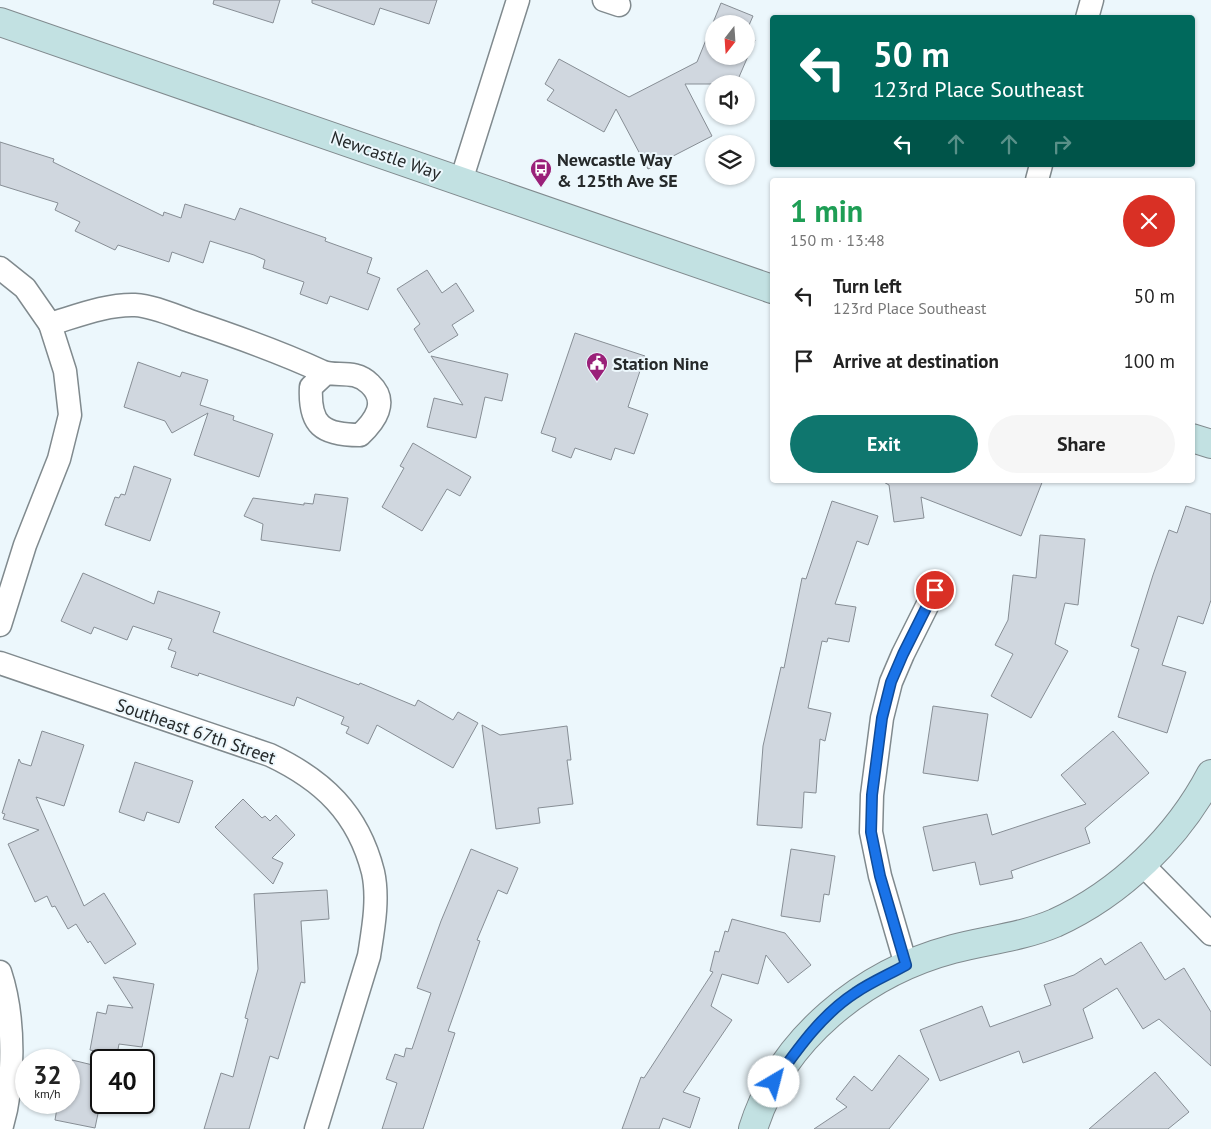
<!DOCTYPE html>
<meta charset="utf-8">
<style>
:root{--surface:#fff;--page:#f6f6f6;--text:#222;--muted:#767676;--accent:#0f766e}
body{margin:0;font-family:"PT Sans",sans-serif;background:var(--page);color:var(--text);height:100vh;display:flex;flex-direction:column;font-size:19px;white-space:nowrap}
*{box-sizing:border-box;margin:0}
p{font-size:16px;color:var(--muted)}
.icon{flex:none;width:28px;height:28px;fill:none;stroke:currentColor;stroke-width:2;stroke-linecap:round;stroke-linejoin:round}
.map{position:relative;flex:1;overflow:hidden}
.side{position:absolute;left:770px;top:178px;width:425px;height:305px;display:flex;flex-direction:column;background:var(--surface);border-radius:5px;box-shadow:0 1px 4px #0004}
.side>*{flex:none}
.guide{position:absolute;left:770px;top:15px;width:425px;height:152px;border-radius:5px;box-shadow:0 1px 4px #0004;background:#00695c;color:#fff;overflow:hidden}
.needle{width:32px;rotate:197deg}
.buttons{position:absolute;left:705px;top:15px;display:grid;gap:10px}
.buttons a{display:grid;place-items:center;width:50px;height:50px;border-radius:50%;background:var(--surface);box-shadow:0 1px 4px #0004;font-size:25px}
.speed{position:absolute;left:15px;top:1049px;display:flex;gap:10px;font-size:25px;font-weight:700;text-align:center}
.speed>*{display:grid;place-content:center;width:65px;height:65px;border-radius:50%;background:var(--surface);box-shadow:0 1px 4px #0004;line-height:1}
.speed small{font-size:12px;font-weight:400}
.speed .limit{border:2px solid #111;border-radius:8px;background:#fff;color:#111}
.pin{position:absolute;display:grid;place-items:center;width:42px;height:42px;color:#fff;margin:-21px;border:2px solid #fff;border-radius:50%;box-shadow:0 1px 5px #0007}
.me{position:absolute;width:55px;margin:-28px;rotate:37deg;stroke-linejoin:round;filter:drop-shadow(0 0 4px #0008)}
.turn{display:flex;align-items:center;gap:18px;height:105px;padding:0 20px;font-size:22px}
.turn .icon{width:65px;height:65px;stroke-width:2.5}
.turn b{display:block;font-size:35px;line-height:42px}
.lanes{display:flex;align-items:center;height:48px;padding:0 20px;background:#0003;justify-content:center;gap:25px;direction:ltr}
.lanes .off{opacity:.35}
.round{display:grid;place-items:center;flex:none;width:52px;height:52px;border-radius:26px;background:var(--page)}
.overview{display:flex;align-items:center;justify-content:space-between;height:85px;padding:0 20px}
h1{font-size:30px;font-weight:700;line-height:38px;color:#1e9e55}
.action{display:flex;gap:10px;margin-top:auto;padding:10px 20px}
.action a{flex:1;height:58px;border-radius:30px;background:var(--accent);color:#fff;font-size:20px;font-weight:700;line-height:58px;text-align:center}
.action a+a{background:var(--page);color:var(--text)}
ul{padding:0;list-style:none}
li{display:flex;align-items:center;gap:15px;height:65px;padding:0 20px}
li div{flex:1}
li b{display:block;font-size:19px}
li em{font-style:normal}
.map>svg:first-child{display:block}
.building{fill:#d0d7df;stroke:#878e95}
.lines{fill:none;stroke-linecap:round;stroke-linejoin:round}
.street-casing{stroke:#808a8e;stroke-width:25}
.secondary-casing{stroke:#808a8e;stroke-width:30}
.street{stroke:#fff;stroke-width:22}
.secondary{stroke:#c2e1e2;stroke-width:28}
.route-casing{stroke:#114b97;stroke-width:12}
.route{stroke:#1a73e8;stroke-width:9}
.labels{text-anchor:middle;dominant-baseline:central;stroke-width:4;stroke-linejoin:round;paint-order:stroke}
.street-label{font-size:18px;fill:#25292a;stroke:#ecf7fc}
.poi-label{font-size:18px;font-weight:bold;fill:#25292a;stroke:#ecf7fc;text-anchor:start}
</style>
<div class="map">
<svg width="1211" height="1129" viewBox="0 0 1211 1129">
<rect width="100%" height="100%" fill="#ecf7fc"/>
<g class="building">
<path d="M214 0H280L273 23 213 4Z"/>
<path d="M312 0H437L429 24 380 8 374 25 312 3Z"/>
<path d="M721 3 753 16 746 32V24H714V56H746V36L755 40 736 84H685L712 136 648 169 616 109 604 132 547 100 554 90 545 84 559 59 629 97 697 62Z"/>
<path d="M0 142 54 159 53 162 163 216 164 212 181 218 185 204 235 220 240 208 326 238 325 241 372 258 367 273 380 278 368 310 330 296 327 304 300 294 304 282 263 268 265 260 254 255 210 241 203 263 172 252 169 262 118 245 115 250 75 231 80 222 55 210 58 203 0 185Z"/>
<path d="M427 270 442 293 456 283 474 311 452 325 458 335 429 353 414 329 420 324 397 289Z"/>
<path d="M575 333 645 356 628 407 648 414 634 454 615 448 611 460 575 448 571 458 552 451 556 438 541 433Z"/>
<path d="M431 356 508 374 502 401 485 397 476 438 427 427 434 398 463 405Z"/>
<path d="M138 362 180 377 182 372 208 380 200 405 234 416 233 420 273 434 259 477 194 455 208 413 172 433 165 421 124 407Z"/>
<path d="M413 443 471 477 460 496 447 489 422 531 382 507 404 468 400 466Z"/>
<path d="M134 466 171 479 150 541 105 525 115 497 119 498 121 494 125 495Z"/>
<path d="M880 480H1043L1021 536 921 497 924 518 894 522 889 485Z"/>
<path d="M315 494 348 498 340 551 261 540 263 524 244 516 253 498 304 505V503L313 504Z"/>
<path d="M832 501 878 516 868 545 857 541 835 604 856 607 849 642 828 638 827 642 822 641 808 708 831 713 825 741 820 739 816 793 804 792 802 828 757 825 763 746 781 667 784 668 802 578 806 579Z"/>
<path d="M1186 506 1211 514V600L1203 624 1178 616 1162 665 1186 672 1167 733 1118 717 1139 649 1131 646 1153 575 1169 530 1177 533Z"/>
<path d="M1040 535 1085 539 1078 605 1065 603 1055 644 1068 651 1031 718 991 696 1013 654 995 645 1008 620 1013 575 1036 578Z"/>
<path d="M83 573 154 604 158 591 220 612 213 632 359 685 360 683 415 706 418 700 453 720 458 712 478 723 453 768 377 725 368 744 346 733 349 727 341 724 344 717 297 697 294 706 199 673 198 676 171 667 176 652 168 649 172 639 133 626 127 640 94 627 91 634 61 621Z"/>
<path d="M933 706 988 714 978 781 923 773Z"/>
<path d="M482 725 500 735 567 726 571 760H567L573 804 538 808 540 823 496 829Z"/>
<path d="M42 731 84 745 64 806 36 797 84 906 104 893 136 944 105 964 90 941 88 943 76 924 68 929 55 906 52 907 47 896 35 902 8 844 39 830 3 819 5 814 2 813 19 759 21 763 31 766Z"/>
<path d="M1113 731 1149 773 1085 828 1090 843 1011 871 1013 878 980 885 975 862 933 871 923 827 987 814 992 835 1086 804 1061 775Z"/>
<path d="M135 762 193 781 179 823 147 812 144 821 119 812Z"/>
<path d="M243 799 262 818 265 816 270 821 276 815 295 835 272 858 283 863 273 884 215 827Z"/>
<path d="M471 849 518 868 507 894 498 890 477 940 480 941 448 1031 455 1033 423 1129H382L397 1083 386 1079 395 1054 404 1057 406 1048 412 1049 431 993 417 988 441 921Z"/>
<path d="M791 849 835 856 829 895 824 894 820 922 781 916Z"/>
<path d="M327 890 329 919 301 921 305 983 301 982 278 1059 270 1056 249 1129H204L221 1073 233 1077 248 1019 245 1018 258 969 254 894Z"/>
<path d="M732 919 785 933 811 965 788 983 766 955 758 984 722 974 711 1006 732 1020 683 1092 700 1098 690 1128 663 1118 659 1129H622L641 1077 644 1078 713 972 710 971 715 951 719 952 725 931 728 932Z"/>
<path d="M1141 942 1165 980 1184 968 1211 1012V1066L1159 1019 1143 1029 1117 988 1083 1009 1093 1038 1023 1063 1019 1051 940 1081 920 1030 982 1006 990 1027 1051 1005 1044 985 1074 975 1101 958 1105 965Z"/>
<path d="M113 977 154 984 142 1047 119 1044 117 1055 90 1050 97 1012 106 1014 108 1005 133 1008Z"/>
<path d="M899 1055 929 1079 889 1129H814L847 1107 836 1099 854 1076 872 1091Z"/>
<path d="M72 1060 101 1067V1099L95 1128 55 1120 58 1102H69V1073Z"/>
<path d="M1155 1072 1189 1112 1168 1129H1089Z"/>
</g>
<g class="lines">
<g class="street-casing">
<g id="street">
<path d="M604 0 619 5"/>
<path d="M1087 18 1092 0"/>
<path d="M1037 180 1041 165"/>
<path d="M461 181 518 0"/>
<path d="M0 268 25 288 50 324C77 316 107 304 135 305 153 306 173 315 190 321 235 336 278 351 321 371 335 378 354 368 370 384 389 402 375 421 360 435 322 435 309 425 311 387L326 373"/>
<path d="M0 625 25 545 59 459 70 415 65 371 50 324"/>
<path d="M0 663 270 755C323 780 358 813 373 872 379 899 373 930 369 956L316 1129"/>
<path d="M1142 864 1211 934"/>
<path d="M906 965 880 876 871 832 872 795 882 718 891 682 903 654 935 590"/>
<path d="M0 972C15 1017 15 1084 1 1129"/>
</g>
</g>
<g class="secondary-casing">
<g id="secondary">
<path d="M0 22 772 289"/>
<path d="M1192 438 1211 444"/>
<path d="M753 1129C781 1039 863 973 953 949 987 940 1022 937 1055 923 1121 893 1178 837 1211 774"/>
</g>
</g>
<use href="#street" class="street"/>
<use href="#secondary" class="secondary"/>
</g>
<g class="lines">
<g class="route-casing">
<path id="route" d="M774 1082C797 1050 821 1015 855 993 871 982 890 974 906 965L880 876 871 832 872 795 882 718 891 682 903 654 935 590"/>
</g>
<use href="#route" class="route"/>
</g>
<defs>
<g id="bus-pin" transform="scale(1.125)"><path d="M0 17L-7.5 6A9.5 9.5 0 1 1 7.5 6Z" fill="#9a2079" stroke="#ecf7fc"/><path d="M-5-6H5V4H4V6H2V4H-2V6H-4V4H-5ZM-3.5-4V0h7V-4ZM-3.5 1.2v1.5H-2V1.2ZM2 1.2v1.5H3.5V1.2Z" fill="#fff"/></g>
<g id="civic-pin" transform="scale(1.125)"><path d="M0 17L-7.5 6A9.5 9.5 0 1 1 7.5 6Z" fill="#9a2079" stroke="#ecf7fc"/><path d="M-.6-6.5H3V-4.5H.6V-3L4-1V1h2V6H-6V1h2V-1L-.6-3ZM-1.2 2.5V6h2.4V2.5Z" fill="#fff"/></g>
</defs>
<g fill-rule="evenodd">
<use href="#bus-pin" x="541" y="169"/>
<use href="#civic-pin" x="597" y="363"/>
</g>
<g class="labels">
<g class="street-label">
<text transform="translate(386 155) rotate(19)">Newcastle Way</text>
<text transform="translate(196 731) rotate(19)">Southeast 67th Street</text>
</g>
<g class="poi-label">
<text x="557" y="159">Newcastle Way<tspan x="557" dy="21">&amp; 125th Ave SE</tspan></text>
<text x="613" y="363">Station Nine</text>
</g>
</g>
</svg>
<div class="buttons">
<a><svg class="needle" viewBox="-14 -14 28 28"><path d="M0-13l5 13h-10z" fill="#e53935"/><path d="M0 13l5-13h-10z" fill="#767676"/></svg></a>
<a><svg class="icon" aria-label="sound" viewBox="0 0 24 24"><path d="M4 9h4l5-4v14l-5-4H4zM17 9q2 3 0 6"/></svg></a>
<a><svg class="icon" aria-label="layers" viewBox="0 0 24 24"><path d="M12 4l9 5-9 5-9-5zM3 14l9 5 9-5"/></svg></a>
</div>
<div class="speed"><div>32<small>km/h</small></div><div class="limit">40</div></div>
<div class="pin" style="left:935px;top:590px;background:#d93025"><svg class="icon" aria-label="arrive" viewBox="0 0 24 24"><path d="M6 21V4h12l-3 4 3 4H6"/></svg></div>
<svg class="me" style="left:774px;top:1082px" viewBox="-20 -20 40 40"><circle r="19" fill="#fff"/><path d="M0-13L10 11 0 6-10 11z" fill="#1a73e8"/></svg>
<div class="guide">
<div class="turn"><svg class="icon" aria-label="left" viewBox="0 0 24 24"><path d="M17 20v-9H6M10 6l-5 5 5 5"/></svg><div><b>50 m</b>123rd Place Southeast</div></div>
<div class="lanes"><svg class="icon" aria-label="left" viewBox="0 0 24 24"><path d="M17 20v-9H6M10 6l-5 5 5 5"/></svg><svg class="icon off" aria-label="ahead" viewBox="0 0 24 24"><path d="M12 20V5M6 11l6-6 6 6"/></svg><svg class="icon off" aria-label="ahead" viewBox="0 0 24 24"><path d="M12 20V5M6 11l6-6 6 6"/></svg><svg class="icon off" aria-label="right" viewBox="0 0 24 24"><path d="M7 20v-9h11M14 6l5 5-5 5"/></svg></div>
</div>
<section class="side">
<div class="overview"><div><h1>1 min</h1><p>150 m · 13:48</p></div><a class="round" style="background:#d93025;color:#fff"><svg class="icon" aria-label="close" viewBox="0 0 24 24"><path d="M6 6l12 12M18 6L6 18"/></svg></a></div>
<ul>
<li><svg class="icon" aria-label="left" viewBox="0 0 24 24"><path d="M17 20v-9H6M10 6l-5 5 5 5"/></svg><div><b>Turn left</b><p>123rd Place Southeast</p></div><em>50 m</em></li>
<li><svg class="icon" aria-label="arrive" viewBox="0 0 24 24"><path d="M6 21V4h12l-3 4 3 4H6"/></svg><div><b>Arrive at destination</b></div><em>100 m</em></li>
</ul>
<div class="action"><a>Exit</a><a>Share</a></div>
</section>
</div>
